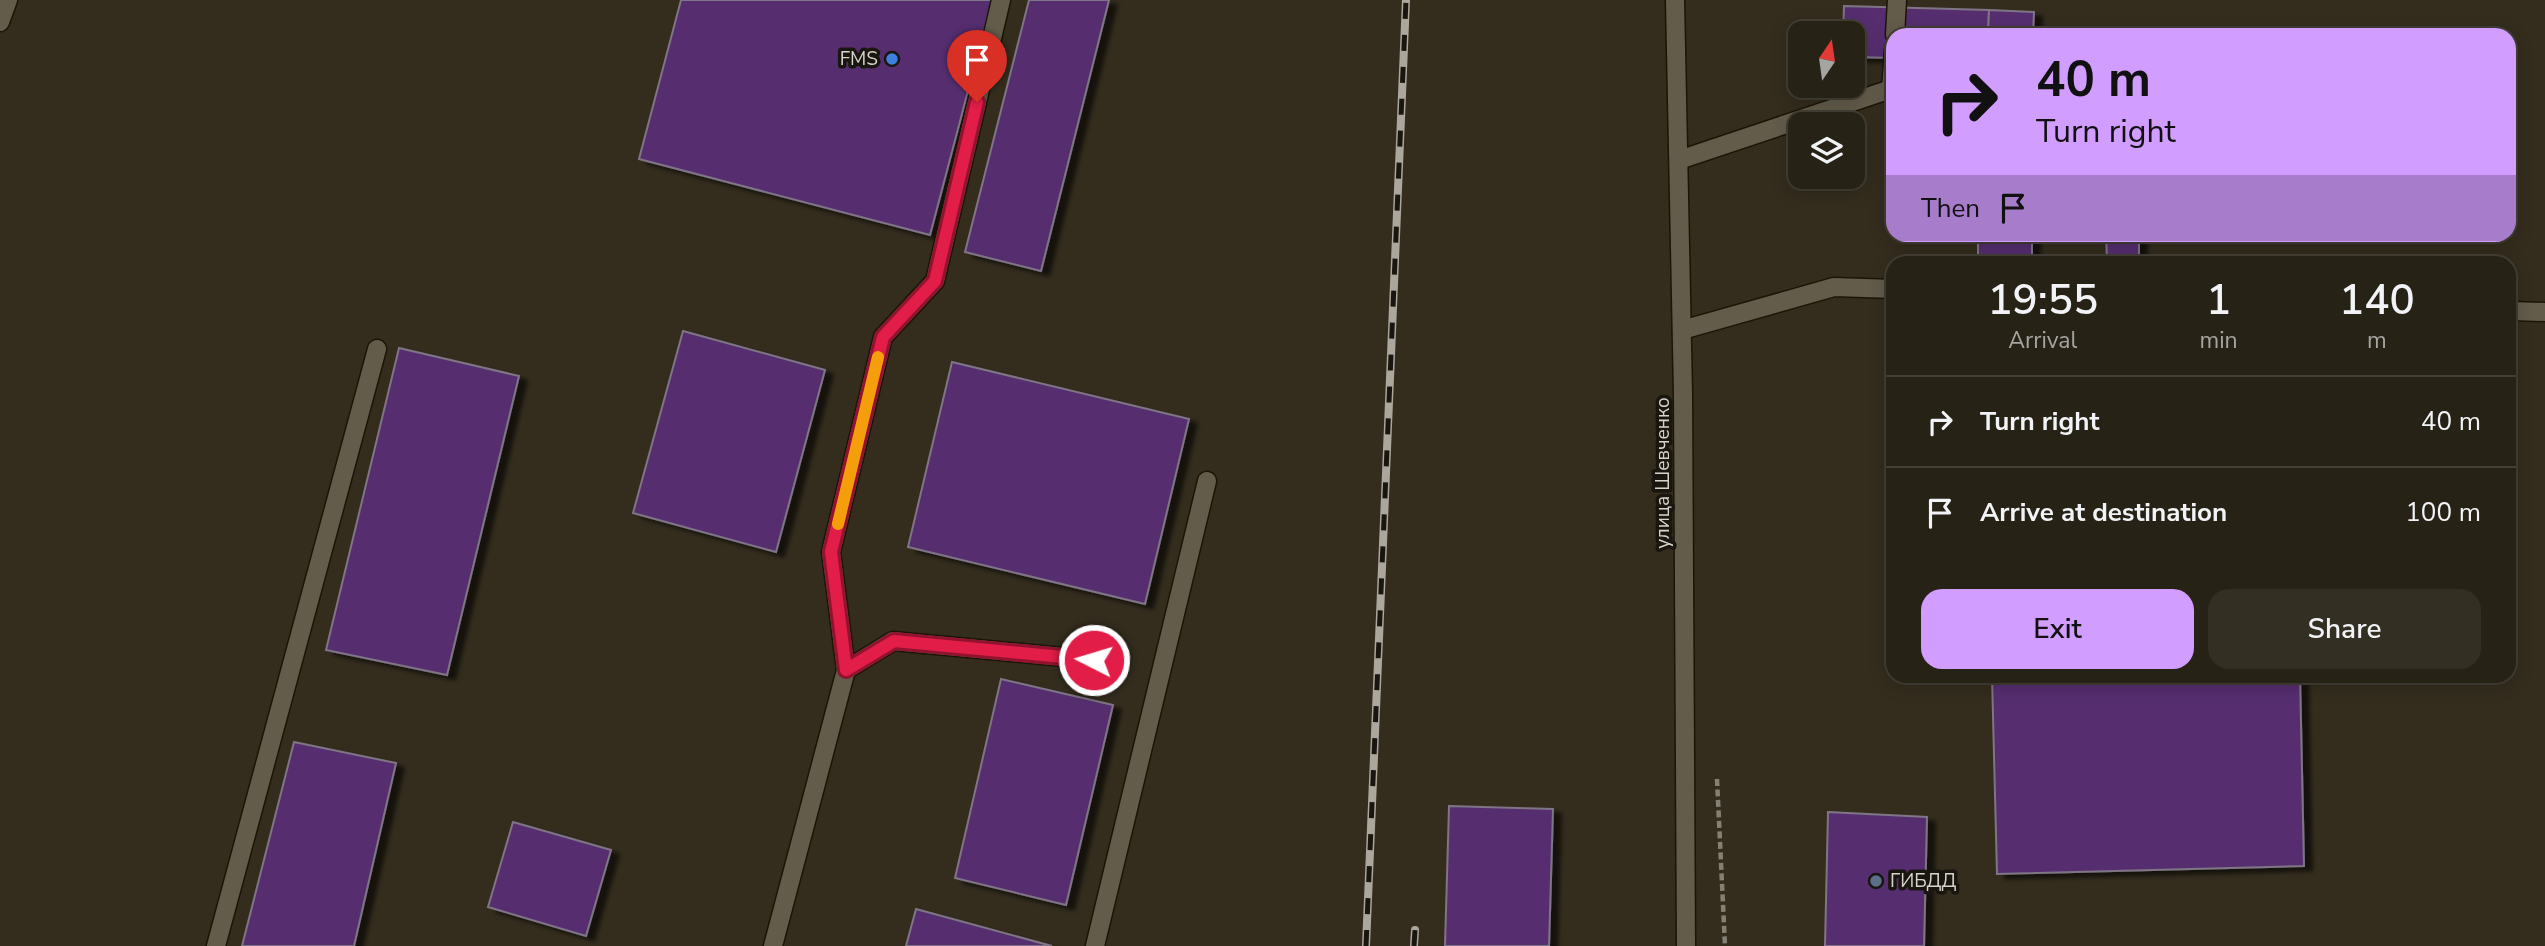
<!DOCTYPE html>
<meta charset="utf-8">
<style>
:root{--surface:#272216;--page:#332f23;--text:#f1f3f6;--muted:#a4a4a1;--line:#433f35;--accent:#d19dfe}
body{margin:0;font-family:"Nunito Sans",sans-serif;background:var(--page);color:var(--text);height:100vh;display:flex;flex-direction:column;font-size:26px;white-space:nowrap}
*{box-sizing:border-box;margin:0}
p{font-size:23px;color:var(--muted)}
.icon{flex:none;width:38px;height:38px;fill:none;stroke:currentColor;stroke-width:2;stroke-linecap:round;stroke-linejoin:round}
.map{position:relative;flex:1;overflow:hidden}
.drawer{position:absolute;left:1886px;top:256px;width:630px;height:427px;display:flex;flex-direction:column;background:var(--surface);border-radius:21px;box-shadow:0 4px 18px #0003,0 0 0 2px var(--line)}
.drawer>*{flex:none}
.banner{position:absolute;left:1886px;top:28px;width:630px;height:214px;border-radius:21px;box-shadow:0 4px 18px #0003,0 0 0 2px var(--line);background:#d19dfe;color:#111;overflow:hidden}
.needle{width:46px;rotate:13deg}
.controls{position:absolute;left:1788px;top:21px;display:grid;gap:14px}
.controls a{display:grid;place-items:center;width:77px;height:77px;border-radius:14px;background:var(--surface);box-shadow:0 4px 18px #0003,0 0 0 2px var(--line);font-size:35px}
.pin{position:absolute;display:grid;place-items:center;width:60px;height:60px;color:#fff;margin:-72px -30px;border-radius:50% 50% 50% 0;rotate:-45deg;box-shadow:0 0 7px #0007}
.pin .icon{rotate:45deg}
.me{position:absolute;width:77px;margin:-38px;rotate:275deg;stroke-linejoin:round;filter:drop-shadow(0 0 5px #0008)}
.turn{display:flex;align-items:center;gap:24px;height:147px;padding:0 35px;font-size:32px}
.turn .icon{width:91px;height:91px;stroke-width:2.5}
.turn b{display:block;font-size:49px;line-height:60px}
.then{display:flex;align-items:center;height:66px;padding:0 35px;background:#0003;gap:14px;font-size:26px}
.eta{display:flex;justify-content:space-evenly;align-items:center;height:119px;text-align:center}
.eta b{font-size:42px;font-weight:600;line-height:49px}
.primary-button{display:flex;gap:14px;margin-top:auto;padding:14px 35px}
.primary-button a{flex:1;height:80px;border-radius:21px;background:var(--accent);color:#111;font-size:28px;font-weight:600;line-height:80px;text-align:center}
.primary-button a+a{background:var(--page);color:var(--text)}
ul{padding:0;list-style:none}
li{display:flex;align-items:center;gap:21px;height:91px;padding:0 35px;border-top:2px solid var(--line)}
li div{flex:1}
li b{display:block;font-size:26px}
li em{font-style:normal}
.map>svg:first-child{display:block}
.building{fill:#562e6f;stroke:#7e7485;stroke-width:2;filter:url(#shadow)}
.lines{fill:none;stroke-linecap:round;stroke-linejoin:round}
.minor-casing{stroke:#1b1507;stroke-width:21}
.path{stroke:#858074;stroke-width:4.5;stroke-dasharray:7 3.5;stroke-linecap:butt}
.minor{stroke:#635c4b;stroke-width:18}
.rail-casing{stroke:#aca79d;stroke-width:8}
.rail{stroke:#19160f;stroke-width:5;stroke-dasharray:16;stroke-linecap:butt}
.route-casing{stroke:#92132f;stroke-width:18}
.route{stroke:#e11d48;stroke-width:12}
.slow{stroke:#f59e0b;stroke-width:12}
.shop-dot{fill:#3f7fe0;stroke:#19160f;stroke-width:2.5}
.service-dot{fill:#5c6f8a;stroke:#19160f;stroke-width:2.5}
.labels{text-anchor:middle;dominant-baseline:central;stroke-width:7;stroke-linejoin:round;paint-order:stroke}
.poi-label{font-size:19px;fill:#d7d3ca;stroke:#19160f;text-anchor:end}
.street-label{font-size:19px;fill:#d7d3ca;stroke:#19160f}
</style>
<div class="map">
<svg width="2545" height="946" viewBox="0 0 2545 946">
<defs>
<filter id="shadow"><feDropShadow dx="8" dy="4.5" stdDeviation="2" flood-color="#0009"/></filter>
</defs>
<rect width="100%" height="100%" fill="#342d1e"/>
<g class="building">
<path d="M681 0H992L930 235 639 159Z"/>
<path d="M1029 0H1109L1041 271 965 252Z"/>
<path d="M1844 6 1989 10 1988 35H1894V58L1853 57V33H1843Z"/>
<path d="M1989 10 2034 12 2033 35H1988Z"/>
<path d="M1978 234H2032V262H2004V256H1978Z"/>
<path d="M2106 234H2139V260H2107Z"/>
<path d="M683 331 825 370 776 552 633 513Z"/>
<path d="M399 348 519 376 447 675 326 650Z"/>
<path d="M952 362 1189 419 1145 604 908 547Z"/>
<path d="M1992 676H2300L2304 866 1997 874Z"/>
<path d="M1001 679 1113 705 1066 905 955 878Z"/>
<path d="M294 742 396 763 354 946H242Z"/>
<path d="M1449 806 1553 809 1549 946H1445Z"/>
<path d="M1828 812 1927 817 1924 946H1825Z"/>
<path d="M513 822 611 850 586 936 488 907Z"/>
<path d="M916 909 1052 946H906Z"/>
</g>
<g class="lines">
<g class="minor-casing">
<g id="minor">
<path d="M1675 0 1683 394 1686 946"/>
<path d="M0 22 8 0"/>
<path d="M1895 35 1897 0"/>
<path d="M1679 160 1891 89 1894 50"/>
<path d="M2510 311 2545 312"/>
<path d="M1682 330 1834 287 1894 289"/>
<path d="M846 670 893 641 1095 660"/>
<path d="M216 946 377 349"/>
<path d="M773 946 846 670 831 552 883 337 935 281 1001 0"/>
<path d="M1095 946 1207 481"/>
</g>
</g>
<path class="path" d="M1717 779 1725 946"/>
<use href="#minor" class="minor"/>
<g class="rail-casing">
<g id="rail">
<path d="M1366 946 1406 0"/>
<path d="M1414 946 1415 930"/>
</g>
</g>
<use href="#rail" class="rail"/>
</g>
<g class="lines">
<g class="route-casing">
<path id="route" d="M977 102 935 281 883 337 831 552 846 670 894 641 1094 660"/>
</g>
<use href="#route" class="route"/>
<path class="slow" d="M838 524 878 357"/>
</g>
<circle class="shop-dot" cx="892" cy="59" r="7"/>
<circle class="service-dot" cx="1876" cy="881" r="7"/>
<g class="labels">
<g class="poi-label">
<text x="878" y="59">FMS</text>
<text x="1890" y="881" text-anchor="start">ГИБДД</text>
</g>
<g class="street-label">
<text transform="translate(1663 473) rotate(-90)">улица Шевченко</text>
</g>
</g>
</svg>
<div class="controls">
<a><svg class="needle" viewBox="-14 -14 28 28"><path d="M0-13l5 13h-10z" fill="#e53935"/><path d="M0 13l5-13h-10z" fill="#a4a4a1"/></svg></a>
<a><svg class="icon" aria-label="layers" viewBox="0 0 24 24"><path d="M12 4l9 5-9 5-9-5zM3 14l9 5 9-5"/></svg></a>
</div>
<div class="pin" style="left:977px;top:102px;background:#d93025"><svg class="icon" aria-label="arrive" viewBox="0 0 24 24"><path d="M6 21V4h12l-3 4 3 4H6"/></svg></div>
<svg class="me" style="left:1094px;top:660px" viewBox="-20 -20 40 40"><circle r="17" fill="#e11d48" stroke="#fff" stroke-width="3"/><path d="M0-11L8 9 0 5-8 9z" fill="#fff"/></svg>
<div class="banner">
<div class="turn"><svg class="icon" aria-label="right" viewBox="0 0 24 24"><path d="M7 20v-9h11M14 6l5 5-5 5"/></svg><div><b>40 m</b>Turn right</div></div>
<div class="then">Then<svg class="icon" aria-label="arrive" viewBox="0 0 24 24"><path d="M6 21V4h12l-3 4 3 4H6"/></svg></div>
</div>
<section class="drawer">
<div class="eta">
<div><b>19:55</b><p>Arrival</p></div>
<div><b>1</b><p>min</p></div>
<div><b>140</b><p>m</p></div>
</div>
<ul>
<li><svg class="icon" aria-label="right" viewBox="0 0 24 24"><path d="M7 20v-9h11M14 6l5 5-5 5"/></svg><div><b>Turn right</b></div><em>40 m</em></li>
<li><svg class="icon" aria-label="arrive" viewBox="0 0 24 24"><path d="M6 21V4h12l-3 4 3 4H6"/></svg><div><b>Arrive at destination</b></div><em>100 m</em></li>
</ul>
<div class="primary-button"><a>Exit</a><a>Share</a></div>
</section>
</div>
